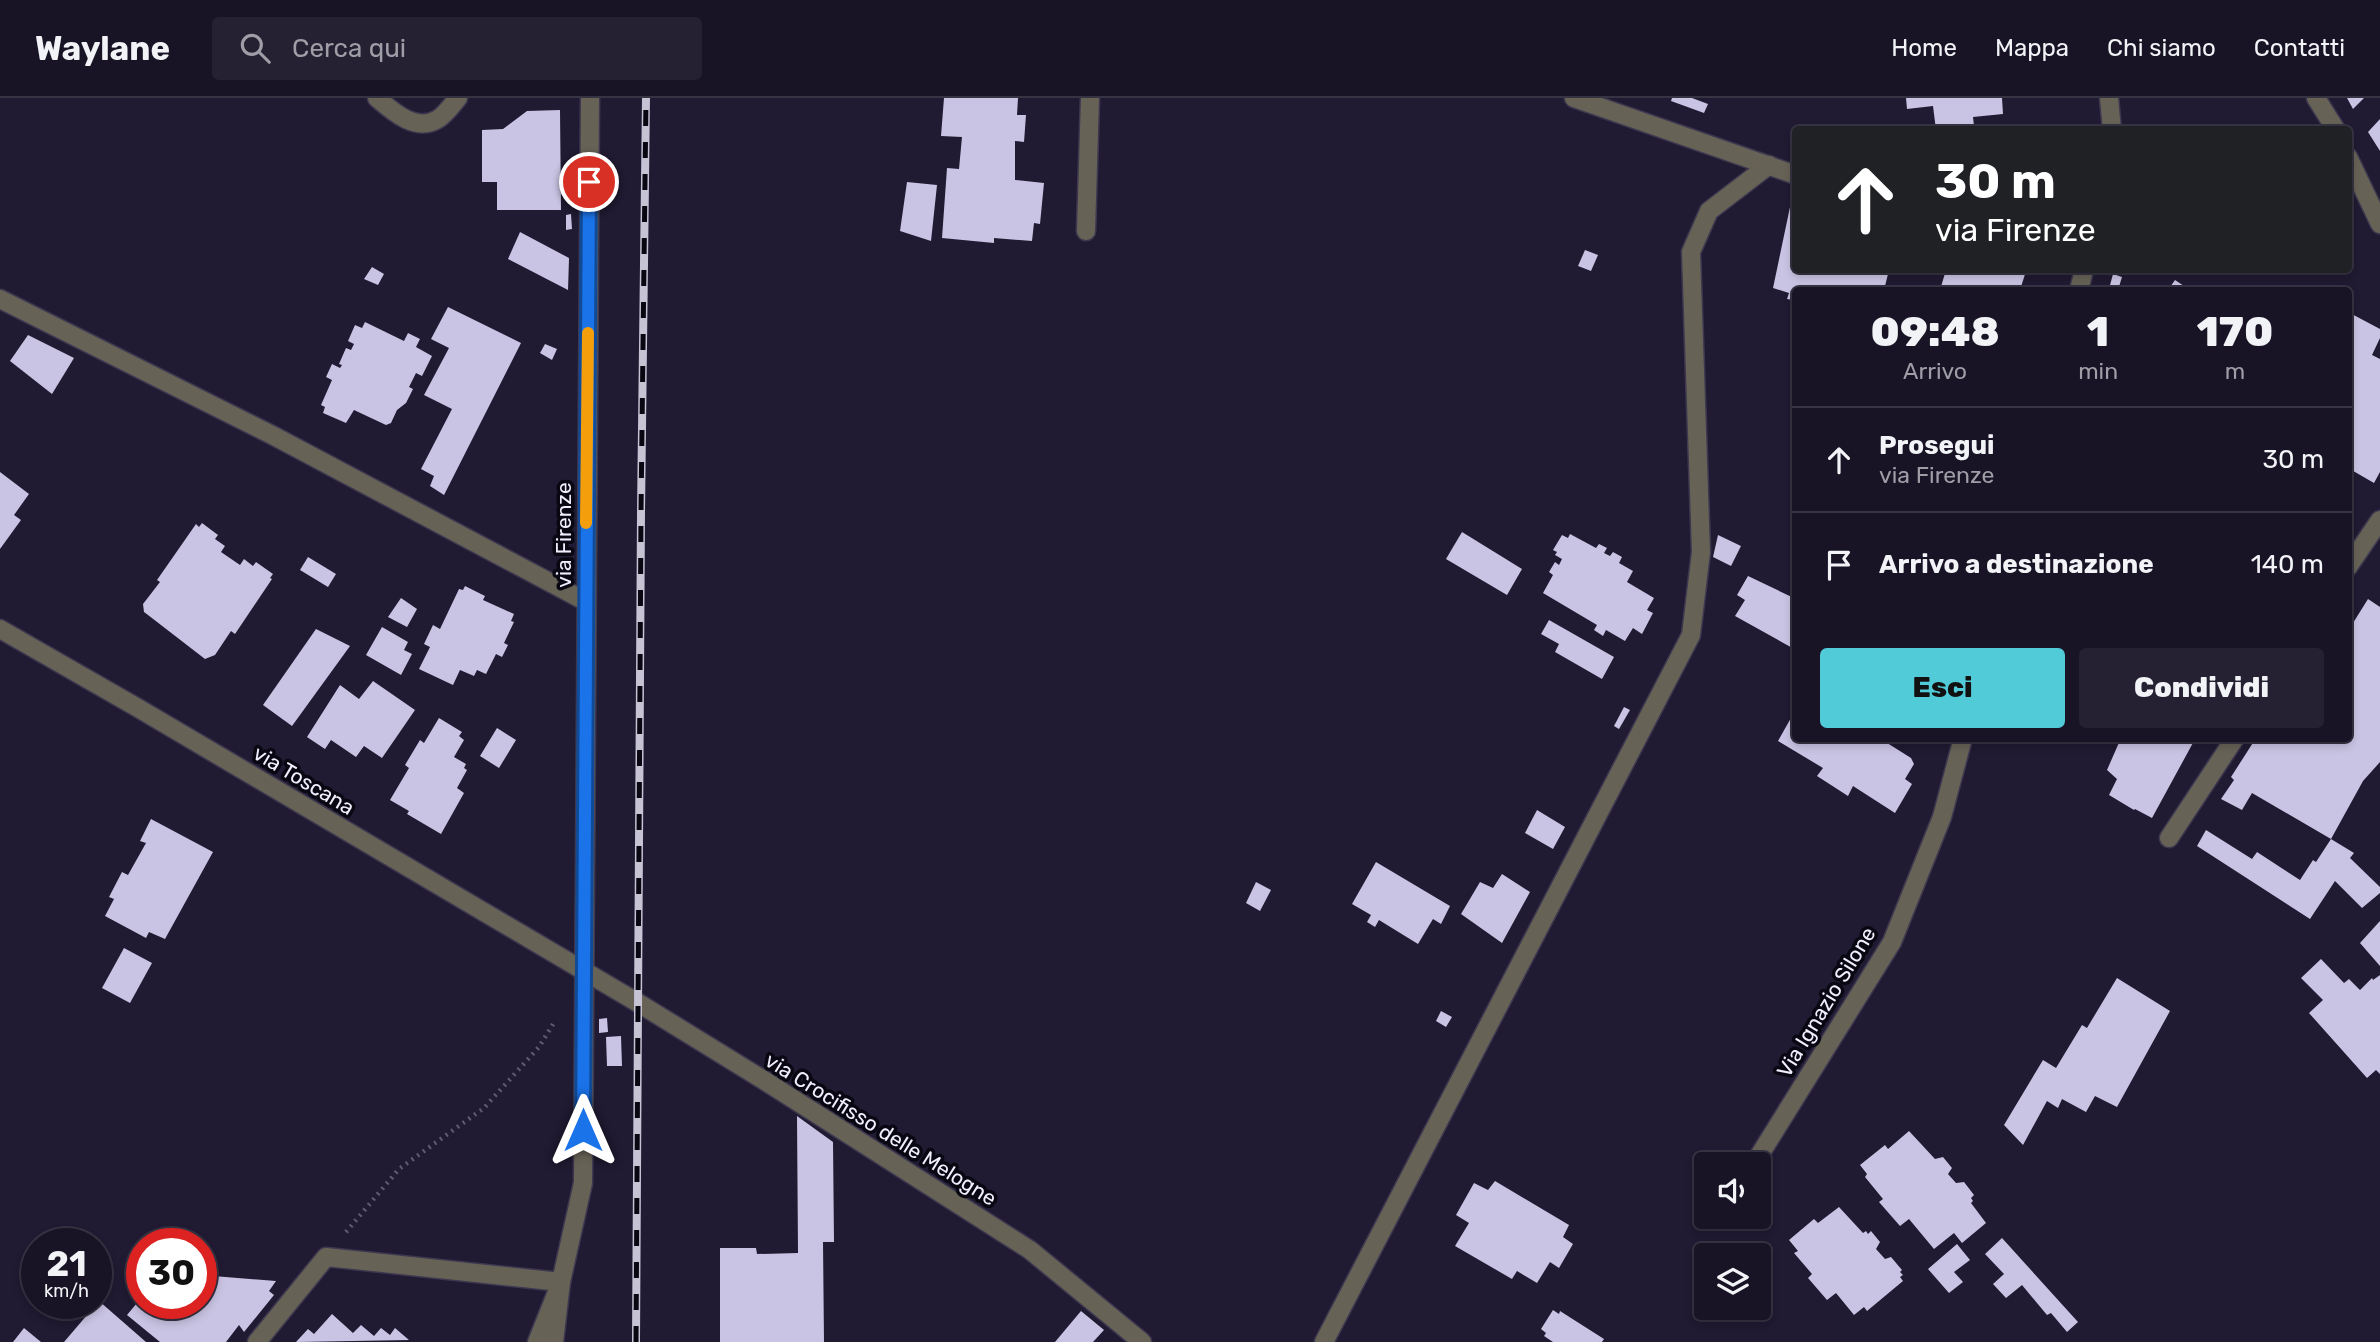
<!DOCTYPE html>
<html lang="it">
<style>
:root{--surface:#181426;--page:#252132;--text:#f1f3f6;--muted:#9f9ea7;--line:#363343;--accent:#52cbd8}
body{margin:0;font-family:Rubik,sans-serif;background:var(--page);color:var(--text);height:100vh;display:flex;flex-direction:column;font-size:26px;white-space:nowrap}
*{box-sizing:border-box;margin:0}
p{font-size:23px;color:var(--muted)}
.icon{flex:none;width:38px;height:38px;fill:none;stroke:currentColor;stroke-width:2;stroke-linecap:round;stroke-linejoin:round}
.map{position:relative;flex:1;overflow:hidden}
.sheet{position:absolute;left:1792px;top:189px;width:560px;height:455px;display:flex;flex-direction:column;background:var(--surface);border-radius:7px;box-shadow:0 4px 10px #0003,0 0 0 2px var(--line)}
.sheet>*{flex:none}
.top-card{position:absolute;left:1792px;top:28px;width:560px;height:147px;border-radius:7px;box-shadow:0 4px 10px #0003,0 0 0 2px var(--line);background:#202124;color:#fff;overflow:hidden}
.buttons{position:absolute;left:1694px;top:1054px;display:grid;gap:14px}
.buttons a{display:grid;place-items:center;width:77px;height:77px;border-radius:7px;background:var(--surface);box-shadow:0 4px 10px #0003,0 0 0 2px var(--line);font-size:35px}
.speed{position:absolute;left:21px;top:1130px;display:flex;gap:14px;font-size:35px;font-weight:700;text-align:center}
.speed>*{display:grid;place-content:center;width:91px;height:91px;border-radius:50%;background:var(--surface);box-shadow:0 4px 10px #0003,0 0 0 2px var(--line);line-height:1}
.speed small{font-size:18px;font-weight:400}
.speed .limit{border:10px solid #d22;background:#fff;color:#111}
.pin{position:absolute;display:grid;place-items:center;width:60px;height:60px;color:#fff;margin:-30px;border:4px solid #fff;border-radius:50%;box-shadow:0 2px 7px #0007}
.me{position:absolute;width:77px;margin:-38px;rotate:0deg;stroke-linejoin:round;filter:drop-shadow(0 0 5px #0008)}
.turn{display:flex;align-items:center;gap:24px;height:147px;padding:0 28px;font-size:32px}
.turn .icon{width:91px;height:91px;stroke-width:2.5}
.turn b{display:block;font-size:49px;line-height:60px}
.eta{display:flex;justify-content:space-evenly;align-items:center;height:119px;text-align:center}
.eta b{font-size:42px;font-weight:800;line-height:49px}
.action{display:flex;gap:14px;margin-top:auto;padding:14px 28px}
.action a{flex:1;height:80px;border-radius:7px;background:var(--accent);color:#111;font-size:28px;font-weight:800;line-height:80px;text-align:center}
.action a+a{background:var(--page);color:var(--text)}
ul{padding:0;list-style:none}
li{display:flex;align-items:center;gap:21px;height:105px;padding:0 28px;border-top:2px solid var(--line)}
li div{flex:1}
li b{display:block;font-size:26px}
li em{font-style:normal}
header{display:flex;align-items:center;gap:42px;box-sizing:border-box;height:98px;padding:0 35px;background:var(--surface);border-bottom:2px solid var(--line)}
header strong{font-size:33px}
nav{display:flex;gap:38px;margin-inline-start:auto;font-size:24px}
.search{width:490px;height:63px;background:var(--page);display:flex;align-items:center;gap:18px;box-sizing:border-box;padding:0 24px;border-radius:7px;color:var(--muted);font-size:26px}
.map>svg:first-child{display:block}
.building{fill:#cac4e4}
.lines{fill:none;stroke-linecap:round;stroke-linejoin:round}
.minor-casing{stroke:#3d384f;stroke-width:21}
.path{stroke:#605b71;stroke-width:4.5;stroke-dasharray:2 5;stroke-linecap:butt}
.minor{stroke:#676256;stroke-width:18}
.rail-casing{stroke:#c6c3d5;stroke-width:8}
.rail{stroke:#090711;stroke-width:5;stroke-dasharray:16;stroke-linecap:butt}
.route-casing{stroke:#114b97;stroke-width:18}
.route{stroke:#1a73e8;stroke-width:12}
.slow{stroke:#f59e0b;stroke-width:12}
.labels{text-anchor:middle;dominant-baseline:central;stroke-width:7;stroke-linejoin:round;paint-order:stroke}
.street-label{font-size:21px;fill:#f1eeff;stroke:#090711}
</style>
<header>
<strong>Waylane</strong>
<div class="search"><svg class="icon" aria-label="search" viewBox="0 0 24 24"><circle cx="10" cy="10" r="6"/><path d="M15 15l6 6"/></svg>Cerca qui</div>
<nav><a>Home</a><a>Mappa</a><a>Chi siamo</a><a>Contatti</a></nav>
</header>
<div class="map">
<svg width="2380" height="1244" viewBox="0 0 2380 1244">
<rect width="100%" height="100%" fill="#201a32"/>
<g class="building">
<path d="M944 0H1018L1017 17H1026L1024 44 1015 43V82L1044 85 1040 126 1034 125 1032 143 994 140V145L942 140 947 70 959 71 962 39 941 38Z"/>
<path d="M1672 0H1692L1708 6 1704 15 1671 3Z"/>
<path d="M1906 0H2002L2003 16 1973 19 1974 28 1960 32H1936L1933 8 1907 11Z"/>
<path d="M2347 0H2364L2353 11Z"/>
<path d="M560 12 561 112H497V84H482V32L503 31 527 13Z"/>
<path d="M2380 21V53L2368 34Z"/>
<path d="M907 84 937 87 931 143 900 133Z"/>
<path d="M1794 90 1796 172H1889L1885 188 1898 192H1796V209L1791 208 1793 202 1787 201 1789 195 1773 190Z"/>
<path d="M571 116 572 131 566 132V117Z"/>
<path d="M520 134 569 160 568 192 508 161Z"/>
<path d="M1585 152 1598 157 1591 173 1578 168Z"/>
<path d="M372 169 384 176 378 187 364 181Z"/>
<path d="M1946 172H2021L2026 173 2020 192H1940Z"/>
<path d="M2113 176 2122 179 2118 192 2109 191Z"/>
<path d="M2175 182 2190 192H2168Z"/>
<path d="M448 209 521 245 444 397 430 388 434 378 421 371 452 311 424 297 449 250 431 241Z"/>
<path d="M2348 214 2380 231V240L2372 257 2380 261V374L2374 385 2348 370Z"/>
<path d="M365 224 404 243 408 235 420 241 416 249 432 258 422 278 416 275 409 289 413 291 406 305 397 312 391 325 386 327 354 312 346 325 323 315 325 309 321 307 332 282 326 279 332 266 340 270 342 267 339 266 346 250 351 252 354 246 348 243 355 227 362 230Z"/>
<path d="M28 237 74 260 52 296 10 263Z"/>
<path d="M545 246 557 251 552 262 540 255Z"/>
<path d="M0 374 29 396 14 417 21 422 0 451Z"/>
<path d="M202 425 218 437 215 441 225 448 221 454 240 467 244 461 253 468 256 464 273 476 270 480 272 481 235 536 231 533 215 557 205 561 148 517 144 514 143 506 160 484 157 482 196 426 199 429Z"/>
<path d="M1462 434 1522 471 1507 497 1446 461Z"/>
<path d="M1570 436 1596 450 1599 446 1607 450 1604 455 1610 458 1613 454 1622 459 1619 465 1633 473 1627 484 1654 500 1647 512 1653 515 1642 536 1633 530 1625 543 1606 532 1603 538 1594 532 1597 527 1543 495 1553 477 1549 474 1555 464 1559 467 1562 461 1555 457 1557 454 1553 452 1562 437 1568 440Z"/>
<path d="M1718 437 1741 448 1731 468 1713 459Z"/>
<path d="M308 459 336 476 328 489 300 472Z"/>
<path d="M1748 478 1796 501V552L1735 518 1745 502 1737 497Z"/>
<path d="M465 488 485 498 483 502 514 516 511 523 514 524 504 545 508 547 502 559 496 556 486 576 477 572 474 578 460 572 453 587 419 571 430 549 424 546 433 527 440 531 459 491 463 492Z"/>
<path d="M401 500 417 511 407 529 388 519Z"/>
<path d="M2368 501 2380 509V664L2363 683 2331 741 2354 755 2350 760 2380 789V795L2362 810 2335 783 2310 821 2197 748 2206 732 2252 761 2257 754 2300 782 2313 762 2316 764 2331 741 2252 695 2242 712 2221 701 2234 682 2231 679 2256 640H2348V533Z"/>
<path d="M1549 522 1614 559 1602 581 1555 554 1559 546 1541 536Z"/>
<path d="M382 529 408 544 404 552 412 556 401 577 366 557Z"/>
<path d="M316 531 350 548 292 628 263 607Z"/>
<path d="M373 583 415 612 382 660 364 648 356 659 331 642 325 651 307 639 340 587 359 601Z"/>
<path d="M1624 609 1630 612 1619 631 1614 628Z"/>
<path d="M1796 611V640H1886L1884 643 1911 660 1914 666 1905 681 1912 686 1895 715 1853 688 1848 698 1817 678 1823 670 1778 643Z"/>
<path d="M439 620 462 634 459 638 464 642 454 659 466 666 464 670 467 672 457 690 464 695 441 736 407 716 409 713 390 702 409 670 405 667 420 642 424 645Z"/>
<path d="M497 630 516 642 499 670 480 658Z"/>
<path d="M2121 640H2191L2194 643 2152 720 2135 711 2134 712 2109 697 2117 681 2107 672Z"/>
<path d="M1537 712 1565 729 1553 751 1525 735Z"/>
<path d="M151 721 213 754 165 841 149 834 146 840 105 818 114 801 109 799 122 774 128 777 146 745 140 743Z"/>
<path d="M1376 764 1450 808 1441 826 1433 821 1418 846 1379 822 1375 829 1367 824 1371 817 1352 806Z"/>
<path d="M1502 776 1530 794 1502 845 1461 816 1480 784 1493 790Z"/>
<path d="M1256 784 1271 792 1260 813 1246 805Z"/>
<path d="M2380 823V868L2360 845Z"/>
<path d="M124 850 152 865 130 905 102 890Z"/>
<path d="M2321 861 2344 885 2349 881 2360 892 2372 880 2373 882 2380 877V976L2376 972 2367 980 2309 915 2323 902 2301 880Z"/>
<path d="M2117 880 2170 913 2117 1009 2095 998 2086 1014 2062 1001 2058 1010 2047 1003 2023 1047 2004 1027 2043 962 2056 970 2082 927 2087 930Z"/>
<path d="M1441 913 1452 919 1446 929 1436 923Z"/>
<path d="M607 920 608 934 599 935V921Z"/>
<path d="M621 938 622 968H607L606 939Z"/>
<path d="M797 1018 833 1044 834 1144H823L824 1244H720V1150H756L757 1156 798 1155Z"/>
<path d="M1909 1033 1935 1061 1943 1059 1952 1070 1948 1076 1956 1085 1964 1084 1974 1097 1971 1100 1973 1103 1971 1105 1986 1125 1962 1145 1954 1135 1934 1151 1909 1121 1900 1128 1879 1104 1883 1101 1865 1079 1867 1076 1860 1067 1885 1047 1888 1051Z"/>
<path d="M1495 1083 1569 1127 1563 1139 1573 1146 1559 1170 1550 1164 1537 1185 1517 1173 1512 1181 1455 1148 1469 1125 1456 1117 1474 1085 1488 1092Z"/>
<path d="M1839 1109 1863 1135 1866 1133 1868 1136 1871 1133 1880 1144 1876 1151 1885 1161 1891 1159 1902 1172 1900 1174 1903 1177 1900 1179 1903 1183 1867 1213 1864 1209 1854 1217 1836 1195 1827 1202 1808 1180 1812 1176 1794 1155 1798 1153 1789 1142 1814 1121 1818 1125Z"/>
<path d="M2002 1140 2078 1224 2067 1234 2051 1215 2047 1217 2022 1187 2006 1200 1993 1186 2004 1176 1985 1156Z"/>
<path d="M1957 1146 1970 1162 1954 1174 1963 1184 1949 1195 1928 1171Z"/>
<path d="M201 1177 276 1183 269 1193 274 1197 244 1234 239 1227 226 1244H160L127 1217 142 1199V1206H201Z"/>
<path d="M99 1203 146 1244H64Z"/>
<path d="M1553 1212 1559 1216 1560 1213 1604 1241 1602 1244H1553L1544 1238 1546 1235 1541 1231Z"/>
<path d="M1081 1213 1104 1232 1093 1244H1055Z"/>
<path d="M332 1216 353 1235 361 1227 374 1238 381 1230 390 1237 395 1230 409 1242 296 1244 308 1231 314 1236Z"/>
<path d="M24 1230 41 1244H13Z"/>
</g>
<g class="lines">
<g class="minor-casing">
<g id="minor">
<path d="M377 0C392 13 416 35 438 21 445 17 452 7 458 0"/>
<path d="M1574 0 1796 77"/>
<path d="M2109 0 2112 32"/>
<path d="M2316 0 2336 32"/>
<path d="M2348 59 2380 126"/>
<path d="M1086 133 1090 0"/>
<path d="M2079 192 2084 172"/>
<path d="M0 201 274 338 585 503"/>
<path d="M2348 469 2380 422"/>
<path d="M0 531 138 610 640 906 762 981 1030 1152 1142 1244"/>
<path d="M2169 740 2235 640"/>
<path d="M1754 1066 1892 844 1942 719 1963 640"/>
<path d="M1721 1119V1118"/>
<path d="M257 1244 326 1159 561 1184 554 1244"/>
<path d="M537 1244 561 1184 583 1085 590 0"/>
<path d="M1324 1244 1691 537 1701 454 1691 154 1709 113 1769 67"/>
</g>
</g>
<path class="path" d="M346 1134 399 1071 484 1010 539 949 555 923"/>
<use href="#minor" class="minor"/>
<g class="rail-casing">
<path id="rail" d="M636 1244 641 414 646 0"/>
</g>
<use href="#rail" class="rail"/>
</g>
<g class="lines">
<g class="route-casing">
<path id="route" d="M583 1032 589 84"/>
</g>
<use href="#route" class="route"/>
<path class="slow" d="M586 425 588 235"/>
</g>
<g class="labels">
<g class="street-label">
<text transform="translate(563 437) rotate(-90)">via Firenze</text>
<text transform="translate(304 682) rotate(31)">via Toscana</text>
<text transform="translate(1826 904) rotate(-59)">Via Ignazio Silone</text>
<text transform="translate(881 1031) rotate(32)">via Crocifisso delle Melogne</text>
</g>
</g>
</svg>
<div class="buttons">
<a><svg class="icon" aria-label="sound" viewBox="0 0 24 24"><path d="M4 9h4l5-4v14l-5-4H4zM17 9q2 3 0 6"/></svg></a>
<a><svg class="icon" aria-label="layers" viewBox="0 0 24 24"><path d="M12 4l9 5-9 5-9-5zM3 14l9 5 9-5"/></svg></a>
</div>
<div class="speed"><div>21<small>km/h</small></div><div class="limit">30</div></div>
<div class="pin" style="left:589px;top:84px;background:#d93025"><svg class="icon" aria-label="arrive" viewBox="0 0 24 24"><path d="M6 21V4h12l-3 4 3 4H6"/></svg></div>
<svg class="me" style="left:583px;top:1032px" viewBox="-20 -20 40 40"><path d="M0-17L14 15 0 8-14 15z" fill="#1a73e8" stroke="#fff" stroke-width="4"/></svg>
<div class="top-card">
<div class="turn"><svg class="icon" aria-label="ahead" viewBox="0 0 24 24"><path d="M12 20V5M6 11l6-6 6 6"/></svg><div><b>30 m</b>via Firenze</div></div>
</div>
<section class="sheet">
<div class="eta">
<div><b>09:48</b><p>Arrivo</p></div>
<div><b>1</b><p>min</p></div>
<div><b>170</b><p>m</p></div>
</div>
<ul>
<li><svg class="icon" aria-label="ahead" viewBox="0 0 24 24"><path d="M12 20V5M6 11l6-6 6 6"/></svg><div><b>Prosegui</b><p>via Firenze</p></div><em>30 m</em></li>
<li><svg class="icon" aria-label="arrive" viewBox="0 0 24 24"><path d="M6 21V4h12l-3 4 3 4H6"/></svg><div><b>Arrivo a destinazione</b></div><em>140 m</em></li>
</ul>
<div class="action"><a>Esci</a><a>Condividi</a></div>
</section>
</div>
